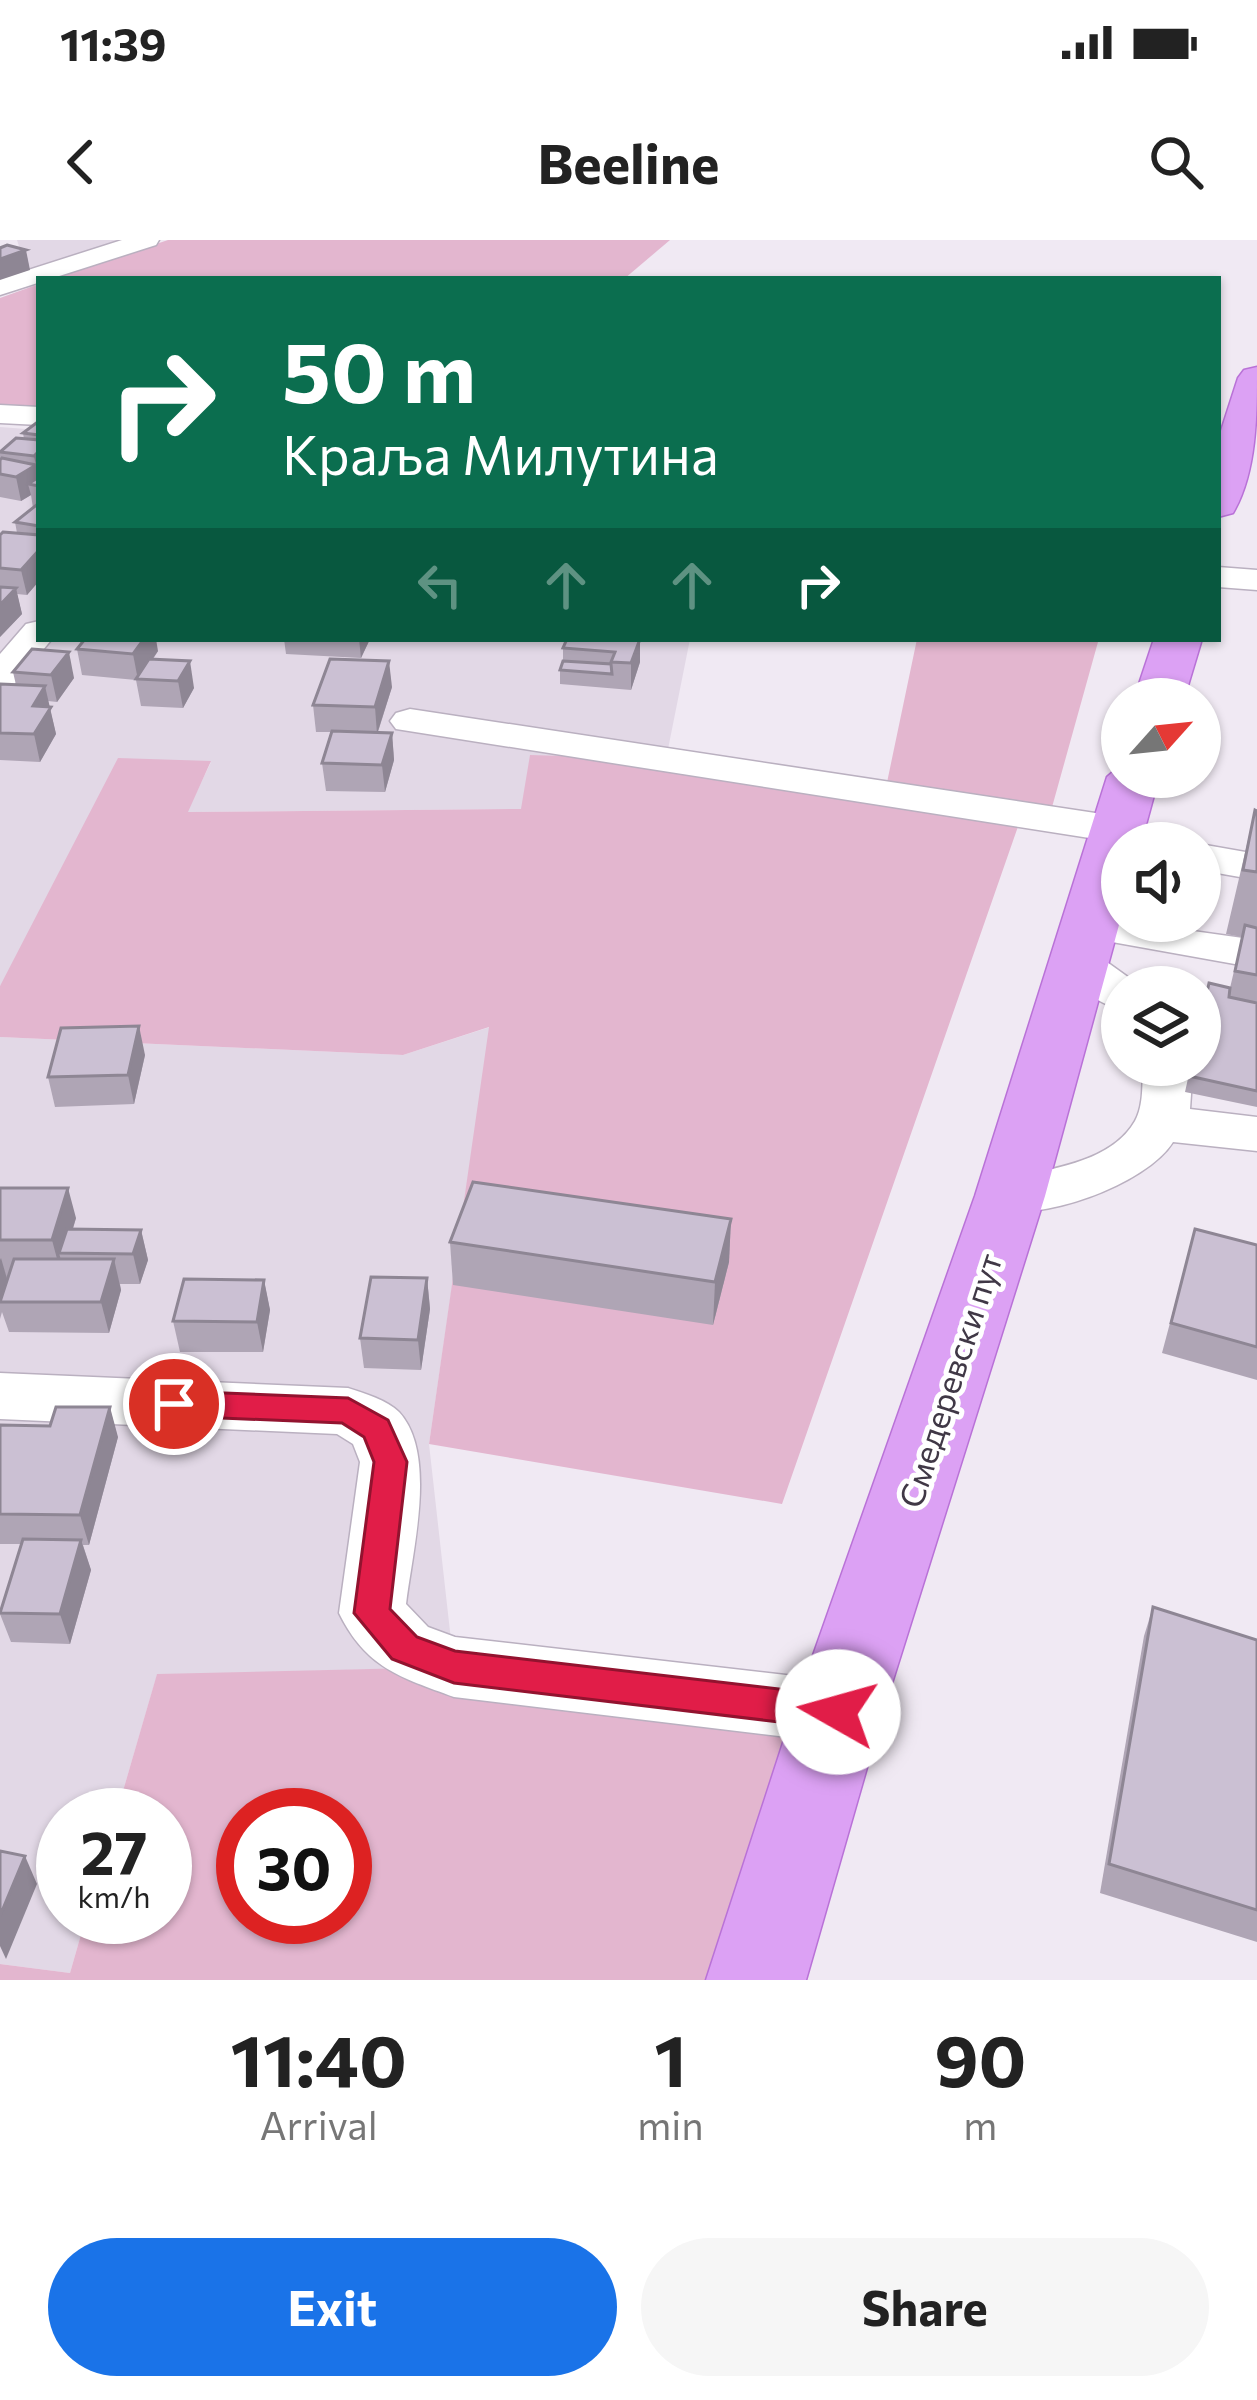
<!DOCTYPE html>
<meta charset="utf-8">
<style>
:root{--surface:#fff;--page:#f6f6f6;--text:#222;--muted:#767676;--accent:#1a73e8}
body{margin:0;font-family:Commissioner,sans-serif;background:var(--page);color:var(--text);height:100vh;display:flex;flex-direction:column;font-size:45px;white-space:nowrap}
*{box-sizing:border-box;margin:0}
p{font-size:39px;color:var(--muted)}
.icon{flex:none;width:66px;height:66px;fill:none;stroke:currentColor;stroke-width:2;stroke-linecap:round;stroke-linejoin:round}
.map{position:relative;height:1740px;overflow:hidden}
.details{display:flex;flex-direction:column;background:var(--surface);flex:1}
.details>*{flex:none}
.banner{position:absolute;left:36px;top:36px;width:1185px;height:366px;border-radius:0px;box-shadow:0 3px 9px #0004;background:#0b6e4f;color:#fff;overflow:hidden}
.needle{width:78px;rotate:63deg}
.fabs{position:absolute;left:1101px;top:438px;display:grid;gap:24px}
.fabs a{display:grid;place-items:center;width:120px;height:120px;border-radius:50%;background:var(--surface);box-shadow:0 3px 9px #0004;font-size:60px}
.speed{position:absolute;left:36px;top:1548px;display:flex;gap:24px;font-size:60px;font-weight:700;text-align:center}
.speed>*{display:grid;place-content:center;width:156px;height:156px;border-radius:50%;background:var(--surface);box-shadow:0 3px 9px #0004;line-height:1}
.speed small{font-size:30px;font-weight:400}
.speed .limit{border:18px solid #d22;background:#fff;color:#111}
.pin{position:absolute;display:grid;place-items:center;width:102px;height:102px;color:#fff;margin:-51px;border:6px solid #fff;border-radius:50%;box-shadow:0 3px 12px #0007}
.me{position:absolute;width:132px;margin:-66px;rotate:277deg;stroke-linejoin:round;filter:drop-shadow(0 0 9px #0008)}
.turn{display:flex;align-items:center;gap:42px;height:252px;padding:0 48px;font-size:54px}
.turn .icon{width:156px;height:156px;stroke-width:2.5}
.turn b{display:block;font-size:84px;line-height:102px}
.lanes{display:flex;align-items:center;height:114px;padding:0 48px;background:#0003;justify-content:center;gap:60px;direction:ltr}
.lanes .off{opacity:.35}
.eta{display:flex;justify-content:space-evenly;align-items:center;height:204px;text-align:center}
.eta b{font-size:72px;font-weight:700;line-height:84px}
.primary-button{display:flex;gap:24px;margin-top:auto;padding:24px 48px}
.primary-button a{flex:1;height:138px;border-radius:72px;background:var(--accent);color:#fff;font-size:48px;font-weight:700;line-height:138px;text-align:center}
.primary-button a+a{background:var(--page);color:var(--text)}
.status{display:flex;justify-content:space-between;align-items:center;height:84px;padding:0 60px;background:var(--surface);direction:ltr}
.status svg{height:33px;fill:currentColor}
header{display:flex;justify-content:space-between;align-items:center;height:156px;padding:0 48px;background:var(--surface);font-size:54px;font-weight:700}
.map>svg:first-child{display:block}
.residential{fill:#e2d8e6}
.green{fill:#e3b6cf;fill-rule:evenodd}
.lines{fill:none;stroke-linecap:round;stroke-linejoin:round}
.minor-casing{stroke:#bab0c0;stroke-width:3}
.major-casing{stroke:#b972d7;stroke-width:3}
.minor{fill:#fff;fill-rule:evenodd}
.major{fill:#dca1f4;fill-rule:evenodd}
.wall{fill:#afa5b5}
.shaded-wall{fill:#8e8694}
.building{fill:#cbc0d3;stroke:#8e8694;stroke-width:3}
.route{fill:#e11d48;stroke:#92132f;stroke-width:3}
.labels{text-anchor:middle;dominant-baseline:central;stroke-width:10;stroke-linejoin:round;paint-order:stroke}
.street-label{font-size:33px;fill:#403846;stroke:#fff}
</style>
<div class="status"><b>11:39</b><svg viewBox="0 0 49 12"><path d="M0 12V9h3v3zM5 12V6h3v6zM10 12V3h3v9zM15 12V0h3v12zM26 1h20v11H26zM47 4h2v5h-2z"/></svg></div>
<header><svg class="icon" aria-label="back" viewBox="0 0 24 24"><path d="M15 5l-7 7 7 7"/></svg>Beeline<svg class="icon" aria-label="search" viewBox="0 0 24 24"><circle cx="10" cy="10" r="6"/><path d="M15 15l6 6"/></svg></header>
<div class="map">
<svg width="1257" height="1740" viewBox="0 0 1257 1740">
<rect width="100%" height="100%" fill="#f0e9f3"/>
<g class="residential">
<path d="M17 0H127L0 42 22 16Z"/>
<path d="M0 187 39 190V399H690L666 519 522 569 187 572 211 522 0 746Z"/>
<path d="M490 787 429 1204 454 1427 157 1435 116 1575H63V1677H86L70 1733 0 1724V797L403 815Z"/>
</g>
<g class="green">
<path d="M168 0H670L624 39H53Z"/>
<path d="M39 44V168L0 166V58Z"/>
<path d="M917 399 1098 402 1049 578 1022 575 782 1264 429 1204 489 787 403 815 0 797V746L118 518 211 521 188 572 521 569 530 515 666 519 885 552Z"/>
<path d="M454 1427 838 1472 756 1740H0V1724L70 1733 86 1677H165V1575H116L157 1434ZM243 1575H345V1677H243Z"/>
</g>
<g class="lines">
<g class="minor-casing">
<g id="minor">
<path d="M122 0H159L156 5 0 55V39Z"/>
<path d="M0 165 39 167V185L0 183Z"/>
<path d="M1218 327 1257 330V350L1218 347Z"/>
<path d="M39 381V399H52L13 446 0 449V414L26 384Z"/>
<path d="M410 469 1115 576 1130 580 1136 589 1130 598 1115 602 396 489 390 481 396 473Z"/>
<path d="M1200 604 1257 614V640L1200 630Z"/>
<path d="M1089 671 1122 677V681L1257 700V728L1073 695 1066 685 1073 675Z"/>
<path d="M1077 708 1093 712 1139 745 1122 747V770C1097 763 1068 743 1054 722L1061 712Z"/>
<path d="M1143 825H1193L1190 869 1257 877V911L1173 902C1146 945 1039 983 991 969L983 956 991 943C1036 930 1109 927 1135 881 1144 865 1142 843 1143 825Z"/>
<path d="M0 1133 348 1148C364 1153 387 1160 399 1172 438 1214 412 1312 406 1364L428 1387 455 1397 838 1441 863 1450 873 1472 863 1494 838 1503 454 1457C400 1437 366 1428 339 1373L360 1222 353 1204 337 1194 0 1179Z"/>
</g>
</g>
<g class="major-casing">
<g id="major">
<path d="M1257 127C1257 174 1257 232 1233 273L1218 277V200L1238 138 1244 130Z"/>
<path d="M1154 399H1202L1184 459H1134Z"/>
<path d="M1122 524V537H1159L1141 603H1122V674L1045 956 883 1472 806 1740H706L793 1472 975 956 1107 537Z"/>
</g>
</g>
<use href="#minor" class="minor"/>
<use href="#major" class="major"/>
</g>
<g class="wall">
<path d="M39 181V341L27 355 17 354 22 374 0 397V295L17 293 15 282 33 268 31 255 21 261 0 257V211L24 199 23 193Z"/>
<path d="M284 399H370L361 418 286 414Z"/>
<path d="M640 399V422L631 450 560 444V430L563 421V408Z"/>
<path d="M77 409 158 411 153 419 194 448 183 468 141 466 136 440 82 435Z"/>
<path d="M13 432 74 438 57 462 48 461 56 494 40 522 0 520V444L16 445Z"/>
<path d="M392 447 378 492 392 493 394 520 385 552 326 551 322 523 332 492H316L313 465Z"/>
<path d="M1255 570 1257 571V867L1185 852 1191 825 1230 748 1242 697 1226 694Z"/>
<path d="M145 815 134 864 55 867 48 837Z"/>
<path d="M0 948 76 978 73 989 141 990 148 1020 140 1044H120L121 1050 109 1093 9 1092 2 1072 0 1079Z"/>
<path d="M731 979 729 1022 713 1085 453 1045 450 1002Z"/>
<path d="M1195 989 1257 1005V1140L1162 1113Z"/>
<path d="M427 1038 430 1069 421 1130 364 1128 360 1098Z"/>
<path d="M264 1040 270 1070 263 1112H180L173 1081Z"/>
<path d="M0 1185 118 1197 89 1305H83L91 1330 70 1404 11 1402 0 1374 21 1304H0Z"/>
<path d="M1153 1367 1257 1400V1702L1100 1653 1144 1396Z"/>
</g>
<g class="shaded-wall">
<path d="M26 10 30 30 0 40V19Z"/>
<path d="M39 211V239L34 216Z"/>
<path d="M36 225 39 239 28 244 31 255 21 261 16 237Z"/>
<path d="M39 310V341L27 355 21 330Z"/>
<path d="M16 348 22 374 0 397V365Z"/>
<path d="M144 399H156L158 411 138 440 133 414Z"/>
<path d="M359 399H370L361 418Z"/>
<path d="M640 399V422L631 450V423Z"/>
<path d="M69 412 74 438 57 462 51 435Z"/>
<path d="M190 421 194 448 183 468 178 441Z"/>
<path d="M389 421 392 447 377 494 375 467Z"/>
<path d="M45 446 56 494 40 522 34 494 33 466Z"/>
<path d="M392 493 394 520 385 552 382 525Z"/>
<path d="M139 786 145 815 134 864 128 835Z"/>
<path d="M68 948 76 978 65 1013H59L62 1024 60 1030 52 1000Z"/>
<path d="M731 979 729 1022 713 1085 715 1042Z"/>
<path d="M141 990 148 1020 140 1044 133 1014Z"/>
<path d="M1 1018 10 1049 0 1062V1020Z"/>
<path d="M114 1019 121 1050 109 1093 101 1062Z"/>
<path d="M427 1038 430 1069 421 1130 418 1100Z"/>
<path d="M264 1040 270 1070 263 1112 257 1082Z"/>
<path d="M110 1167 118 1197 89 1305 80 1275Z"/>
<path d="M81 1300 91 1330 70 1404 60 1374Z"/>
<path d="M25 1616 37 1644 6 1719 0 1706V1676Z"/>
</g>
<g class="building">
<path d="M7 5 26 10 0 19V8Z"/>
<path d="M39 181V195L23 193Z"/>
<path d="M16 198 39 200V211L34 216 0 212Z"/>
<path d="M2 218 36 225 16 237 0 234V220Z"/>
<path d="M39 237V246L28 244Z"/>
<path d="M39 263V286L15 282Z"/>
<path d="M3 292 39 295V310L21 330 0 328V295Z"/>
<path d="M0 347 16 348 0 365Z"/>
<path d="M85 399H144L133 414 77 409Z"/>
<path d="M567 399H640L631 423 611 422 615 412 563 408Z"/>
<path d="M32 409 69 412 51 435 13 432Z"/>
<path d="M149 419 190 421 178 441 136 439Z"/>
<path d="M330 419 389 421 375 467 313 465Z"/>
<path d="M563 421 611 424 612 434 560 430Z"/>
<path d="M0 444 45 446 33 466 51 467 34 494 0 493Z"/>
<path d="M332 491 392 493 382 525 322 523Z"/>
<path d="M1255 570 1257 571V632L1243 630Z"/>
<path d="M1245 685 1257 688V735L1235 731Z"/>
<path d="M1209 743 1230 748 1229 757 1257 763V851L1189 836 1191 825H1200V784Z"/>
<path d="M139 786 128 835 48 837 61 788Z"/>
<path d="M473 942 731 979 715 1042 450 1002Z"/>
<path d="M0 948H68L52 1000H0Z"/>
<path d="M67 989 141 990 133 1014 59 1013Z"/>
<path d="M1195 989 1257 1005V1107L1171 1083Z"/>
<path d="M14 1019H114L101 1062H0Z"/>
<path d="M371 1037 427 1038 418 1100 360 1098Z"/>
<path d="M184 1039 264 1040 257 1082 173 1081Z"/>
<path d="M56 1167H110L80 1275 0 1274V1185L50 1186Z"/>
<path d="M23 1299 81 1300 60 1374 0 1373Z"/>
<path d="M1153 1367 1257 1400V1670L1109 1624Z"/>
<path d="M0 1611 25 1616 0 1676Z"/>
</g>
<path class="route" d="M174 1151 348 1158 388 1180 407 1222 390 1369 417 1397 455 1411 838 1456 851 1460 857 1472 851 1484 838 1489 454 1443 392 1419 354 1373 374 1222 364 1197 342 1183 174 1176 163 1172 158 1164 163 1155Z"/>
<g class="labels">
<g class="street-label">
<text transform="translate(949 1140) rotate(-72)">Смедеревски пут</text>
</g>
</g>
</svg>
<div class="fabs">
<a><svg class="needle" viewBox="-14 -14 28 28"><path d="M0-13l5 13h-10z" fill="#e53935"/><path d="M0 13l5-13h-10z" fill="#767676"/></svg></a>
<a><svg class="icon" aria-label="sound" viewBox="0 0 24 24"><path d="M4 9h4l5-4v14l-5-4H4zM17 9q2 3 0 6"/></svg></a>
<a><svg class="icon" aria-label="layers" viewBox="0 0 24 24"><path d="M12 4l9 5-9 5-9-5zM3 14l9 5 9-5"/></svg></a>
</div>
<div class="speed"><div>27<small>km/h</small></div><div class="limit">30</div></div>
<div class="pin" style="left:174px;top:1164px;background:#d93025"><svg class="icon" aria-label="arrive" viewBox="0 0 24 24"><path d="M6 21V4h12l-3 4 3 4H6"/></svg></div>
<svg class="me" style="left:838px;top:1472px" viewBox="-20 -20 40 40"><circle r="19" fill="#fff"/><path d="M0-13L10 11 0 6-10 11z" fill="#e11d48"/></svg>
<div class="banner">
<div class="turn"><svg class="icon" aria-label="right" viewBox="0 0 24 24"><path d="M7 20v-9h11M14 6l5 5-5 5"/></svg><div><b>50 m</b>Краља Милутина</div></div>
<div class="lanes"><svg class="icon off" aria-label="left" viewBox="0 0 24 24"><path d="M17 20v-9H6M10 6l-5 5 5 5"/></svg><svg class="icon off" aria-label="ahead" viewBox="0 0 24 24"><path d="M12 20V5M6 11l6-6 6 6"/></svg><svg class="icon off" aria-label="ahead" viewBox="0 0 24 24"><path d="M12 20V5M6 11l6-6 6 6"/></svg><svg class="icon" aria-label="right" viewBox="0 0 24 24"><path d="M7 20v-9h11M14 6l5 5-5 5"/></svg></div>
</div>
</div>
<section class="details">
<div class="eta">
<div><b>11:40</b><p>Arrival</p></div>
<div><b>1</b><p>min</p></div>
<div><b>90</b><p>m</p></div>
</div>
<div class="primary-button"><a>Exit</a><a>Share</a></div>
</section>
